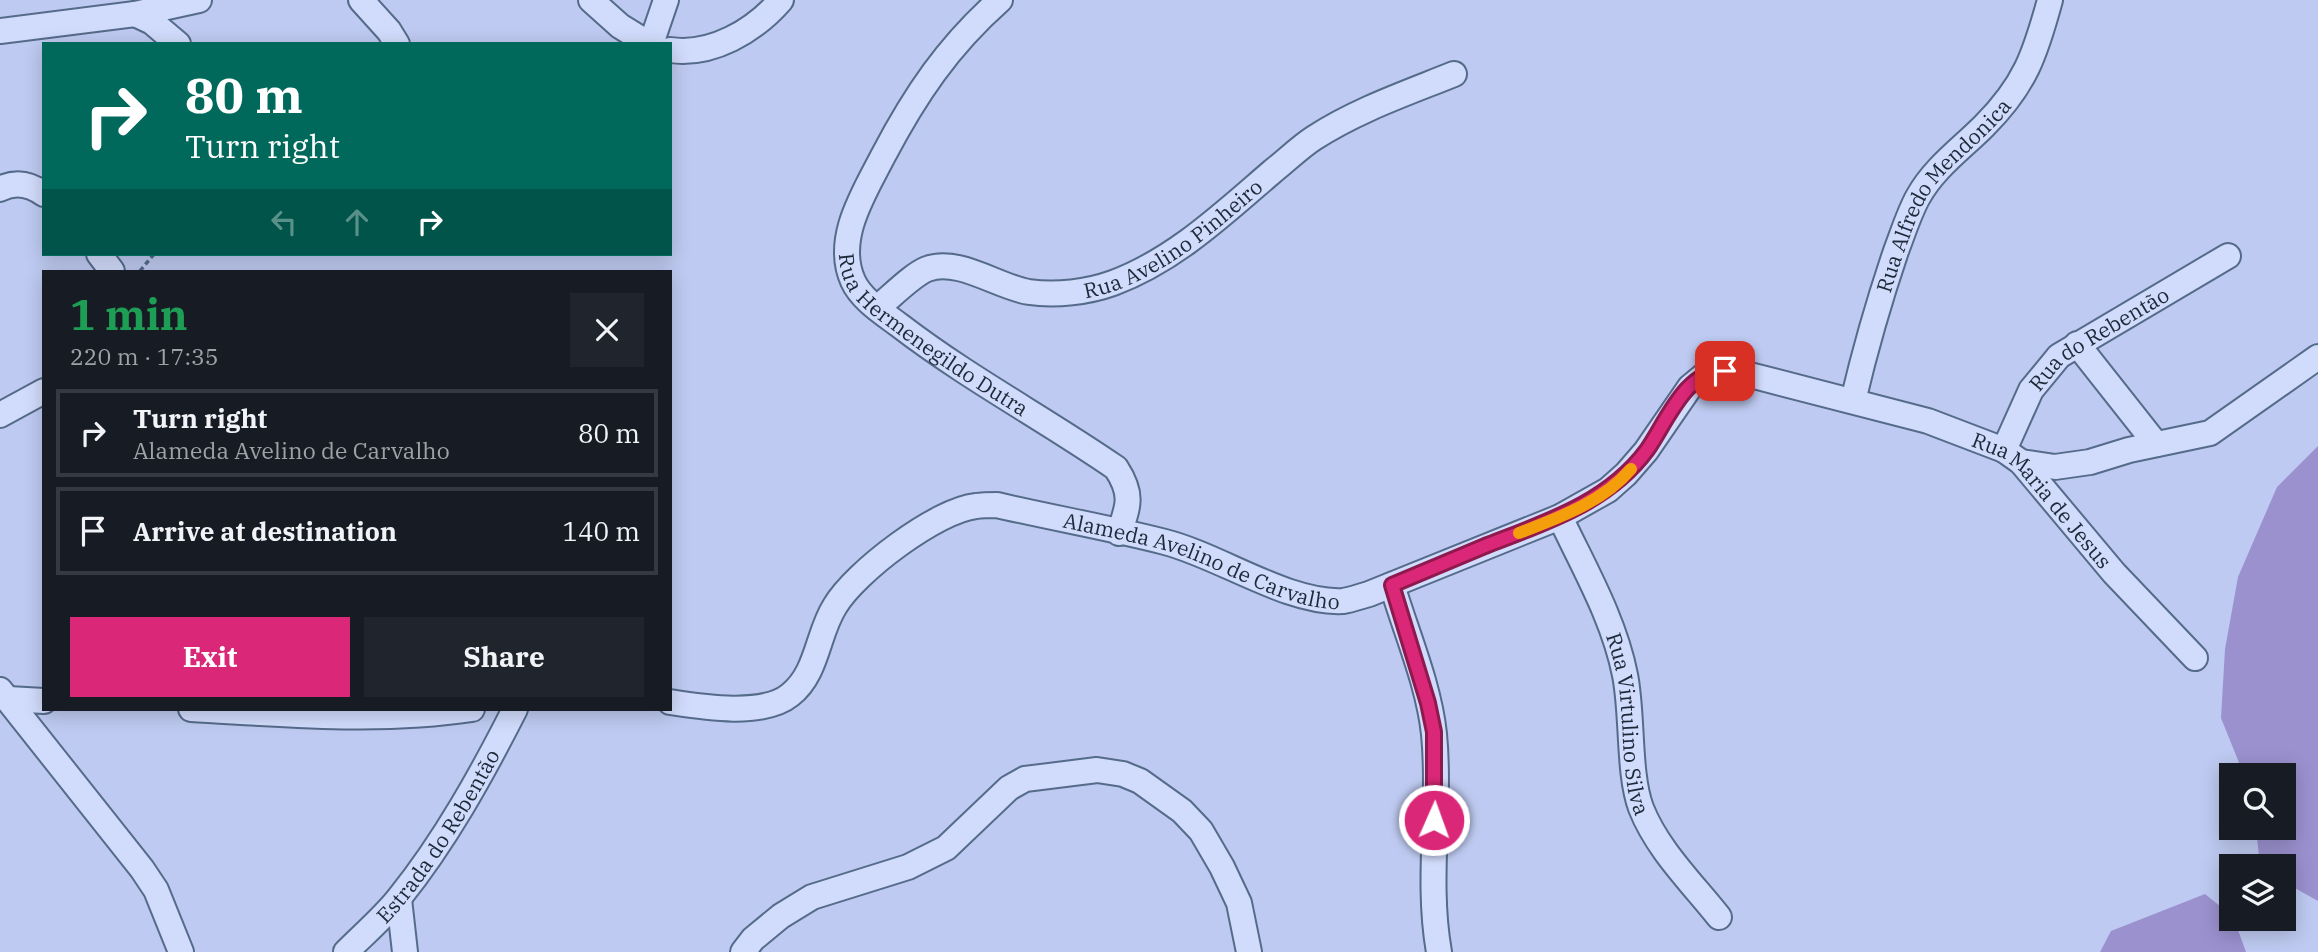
<!DOCTYPE html>
<meta charset="utf-8">
<style>
:root{--surface:#171b24;--page:#20242c;--text:#f1f3f6;--muted:#9ea1a6;--line:#363941;--accent:#db2777}
body{margin:0;font-family:"IBM Plex Serif",serif;background:var(--page);color:var(--text);height:100vh;display:flex;flex-direction:column;font-size:26px;white-space:nowrap}
*{box-sizing:border-box;margin:0}
p{font-size:23px;color:var(--muted)}
.icon{flex:none;width:38px;height:38px;fill:none;stroke:currentColor;stroke-width:2;stroke-linecap:round;stroke-linejoin:round}
.map{position:relative;flex:1;overflow:hidden}
.panel{position:absolute;left:42px;top:270px;width:630px;height:441px;display:flex;flex-direction:column;background:var(--surface);border-radius:0px;box-shadow:0 4px 18px #0003}
.panel>*{flex:none}
.banner{position:absolute;left:42px;top:42px;width:630px;height:214px;border-radius:0px;box-shadow:0 4px 18px #0003;background:#00695c;color:#fff;overflow:hidden}
.tools{position:absolute;left:2219px;top:763px;display:grid;gap:14px}
.tools a{display:grid;place-items:center;width:77px;height:77px;border-radius:0px;background:var(--surface);box-shadow:0 4px 18px #0003;font-size:35px}
.pin{position:absolute;display:grid;place-items:center;width:60px;height:60px;color:#fff;margin:-30px;border-radius:14px;box-shadow:0 4px 10px #0006}
.me{position:absolute;width:77px;margin:-38px;rotate:2deg;stroke-linejoin:round;filter:drop-shadow(0 0 5px #0008)}
.turn{display:flex;align-items:center;gap:24px;height:147px;padding:0 28px;font-size:32px}
.turn .icon{width:91px;height:91px;stroke-width:2.5}
.turn b{display:block;font-size:49px;line-height:60px}
.lanes{display:flex;align-items:center;height:66px;padding:0 28px;background:#0003;justify-content:center;gap:35px;direction:ltr}
.lanes .off{opacity:.35}
.round{display:grid;place-items:center;flex:none;width:74px;height:74px;border-radius:0px;background:var(--page)}
.summary{display:flex;align-items:center;justify-content:space-between;height:119px;padding:0 28px}
h1{font-size:42px;font-weight:800;line-height:52px;color:#1e9e55}
.action{display:flex;gap:14px;margin-top:auto;padding:14px 28px}
.action a{flex:1;height:80px;border-radius:0px;background:var(--accent);color:#fff;font-size:28px;font-weight:800;line-height:80px;text-align:center}
.action a+a{background:var(--page);color:var(--text)}
ul{padding:0;list-style:none}
li{display:flex;align-items:center;gap:21px;height:88px;margin:0 14px 10px;padding:0 14px;border:4px solid var(--line);border-radius:0px}
li div{flex:1}
li b{display:block;font-size:26px}
li em{font-style:normal}
.map>svg:first-child{display:block}
.green{fill:#9b91cf}
.lines{fill:none;stroke-linecap:round;stroke-linejoin:round}
.minor-casing{stroke:#556b8a;stroke-width:28}
.path{stroke:#556b8a;stroke-width:3.5;stroke-dasharray:5 3.5;stroke-linecap:butt}
.minor{stroke:#d1dbfb;stroke-width:24}
.route-casing{stroke:#8e194d;stroke-width:18}
.route{stroke:#db2777;stroke-width:12}
.slow{stroke:#f59e0b;stroke-width:12}
.labels{text-anchor:middle;dominant-baseline:central;stroke-width:5;stroke-linejoin:round;paint-order:stroke}
.street-label{font-size:21px;fill:#1b2938;stroke:#ced8f8}
</style>
<div class="map">
<svg width="2318" height="952" viewBox="0 0 2318 952">
<rect width="100%" height="100%" fill="#becaf1"/>
<g class="green">
<path d="M2318 446V901L2284 882V866H2260L2256 828H2284V775H2244L2221 718 2225 649 2238 577 2277 487Z"/>
<path d="M2205 894 2231 915V919H2234L2246 952H2100L2111 931Z"/>
</g>
<g class="lines">
<g class="minor-casing">
<g id="minor">
<path d="M361 0 389 31 397 44"/>
<path d="M591 0 620 26 649 44"/>
<path id="s1" d="M1000 0C948 46 915 95 883 156 864 193 834 239 853 281 861 299 883 313 899 325 968 378 1045 419 1116 468 1133 494 1129 505 1119 533"/>
<path d="M135 14 152 22 178 44"/>
<path d="M0 31 135 14 199 0"/>
<path d="M651 44 666 0"/>
<path d="M670 50C712 56 754 31 781 0"/>
<path d="M0 189C15 181 30 184 44 194"/>
<path d="M99 254 112 271"/>
<path id="s2" d="M877 308C891 297 912 275 927 269 958 257 998 287 1029 292 1056 296 1088 292 1113 283 1175 260 1224 213 1273 171 1287 160 1300 147 1314 138 1357 110 1407 93 1454 74"/>
<path d="M2077 344 2156 444"/>
<path id="s3" d="M1853 401C1865 350 1879 301 1896 251 1903 233 1909 213 1918 197 1934 168 1961 149 1984 126 2025 85 2035 55 2050 0"/>
<path d="M0 415 44 391"/>
<path id="s4" d="M2004 450 2031 390 2059 356 2228 256"/>
<path d="M2021 462 2055 467 2090 462 2129 450 2210 433 2318 357"/>
<path id="s5" d="M1560 517C1584 568 1614 619 1625 675 1633 715 1628 773 1641 808 1657 849 1692 883 1719 917"/>
<path d="M1392 585C1406 632 1429 685 1434 734 1441 807 1426 879 1439 952"/>
<path d="M0 690 142 869 156 890 181 952"/>
<path d="M8 699 44 701"/>
<path id="s6" d="M670 702C702 707 763 717 790 695 818 673 817 634 835 606 855 572 937 510 976 506 983 505 990 505 997 505 1053 518 1110 528 1165 542 1220 556 1288 604 1343 601 1351 600 1361 596 1369 594L1560 517 1608 490 1626 474 1646 451 1690 387 1707 373 1715 371 1750 375 1928 421 2004 450 2021 462 2114 573 2195 658"/>
<path d="M191 709C285 714 379 723 472 709"/>
<path d="M399 899 405 952"/>
<path id="s7" d="M346 952C364 934 384 917 399 898 445 841 482 774 515 709"/>
<path d="M743 952 753 939 781 916 812 897 908 867 946 848 1009 788 1025 779 1097 770 1123 774 1140 781 1182 811 1201 831 1222 867 1239 903 1249 952"/>
</g>
</g>
<path class="path" d="M140 271 154 254"/>
<use href="#minor" class="minor"/>
</g>
<g class="lines">
<g class="route-casing">
<path id="route" d="M1434 820V732L1428 703 1392 585C1423 572 1454 559 1485 546 1544 523 1608 503 1647 450 1666 423 1686 369 1725 371"/>
</g>
<use href="#route" class="route"/>
<path class="slow" d="M1519 533C1558 518 1603 502 1631 469"/>
</g>
<g class="labels">
<g class="street-label">
<text stroke="none"><textPath href="#s3" startOffset="229">Rua Alfredo Mendonica</textPath></text>
<text stroke="none"><textPath href="#s2" startOffset="329">Rua Avelino Pinheiro</textPath></text>
<text stroke="none"><textPath href="#s1" startOffset="424">Rua Hermenegildo Dutra</textPath></text>
<text stroke="none"><textPath href="#s4" startOffset="152">Rua do Rebentão</textPath></text>
<text stroke="none"><textPath href="#s6" startOffset="1594">Rua Maria de Jesus</textPath></text>
<text stroke="none"><textPath href="#s6" startOffset="634">Alameda Avelino de Carvalho</textPath></text>
<text stroke="none"><textPath href="#s5" startOffset="220">Rua Virtulino Silva</textPath></text>
<text stroke="none"><textPath href="#s7" startOffset="149">Estrada do Rebentão</textPath></text>
</g>
</g>
</svg>
<div class="tools">
<a><svg class="icon" aria-label="search" viewBox="0 0 24 24"><circle cx="10" cy="10" r="6"/><path d="M15 15l6 6"/></svg></a>
<a><svg class="icon" aria-label="layers" viewBox="0 0 24 24"><path d="M12 4l9 5-9 5-9-5zM3 14l9 5 9-5"/></svg></a>
</div>
<div class="pin" style="left:1725px;top:371px;background:#d93025"><svg class="icon" aria-label="arrive" viewBox="0 0 24 24"><path d="M6 21V4h12l-3 4 3 4H6"/></svg></div>
<svg class="me" style="left:1434px;top:820px" viewBox="-20 -20 40 40"><circle r="17" fill="#db2777" stroke="#fff" stroke-width="3"/><path d="M0-11L8 9 0 5-8 9z" fill="#fff"/></svg>
<div class="banner">
<div class="turn"><svg class="icon" aria-label="right" viewBox="0 0 24 24"><path d="M7 20v-9h11M14 6l5 5-5 5"/></svg><div><b>80 m</b>Turn right</div></div>
<div class="lanes"><svg class="icon off" aria-label="left" viewBox="0 0 24 24"><path d="M17 20v-9H6M10 6l-5 5 5 5"/></svg><svg class="icon off" aria-label="ahead" viewBox="0 0 24 24"><path d="M12 20V5M6 11l6-6 6 6"/></svg><svg class="icon" aria-label="right" viewBox="0 0 24 24"><path d="M7 20v-9h11M14 6l5 5-5 5"/></svg></div>
</div>
<section class="panel">
<div class="summary"><div><h1>1 min</h1><p>220 m · 17:35</p></div><a class="round"><svg class="icon" aria-label="close" viewBox="0 0 24 24"><path d="M6 6l12 12M18 6L6 18"/></svg></a></div>
<ul>
<li><svg class="icon" aria-label="right" viewBox="0 0 24 24"><path d="M7 20v-9h11M14 6l5 5-5 5"/></svg><div><b>Turn right</b><p>Alameda Avelino de Carvalho</p></div><em>80 m</em></li>
<li><svg class="icon" aria-label="arrive" viewBox="0 0 24 24"><path d="M6 21V4h12l-3 4 3 4H6"/></svg><div><b>Arrive at destination</b></div><em>140 m</em></li>
</ul>
<div class="action"><a>Exit</a><a>Share</a></div>
</section>
</div>
